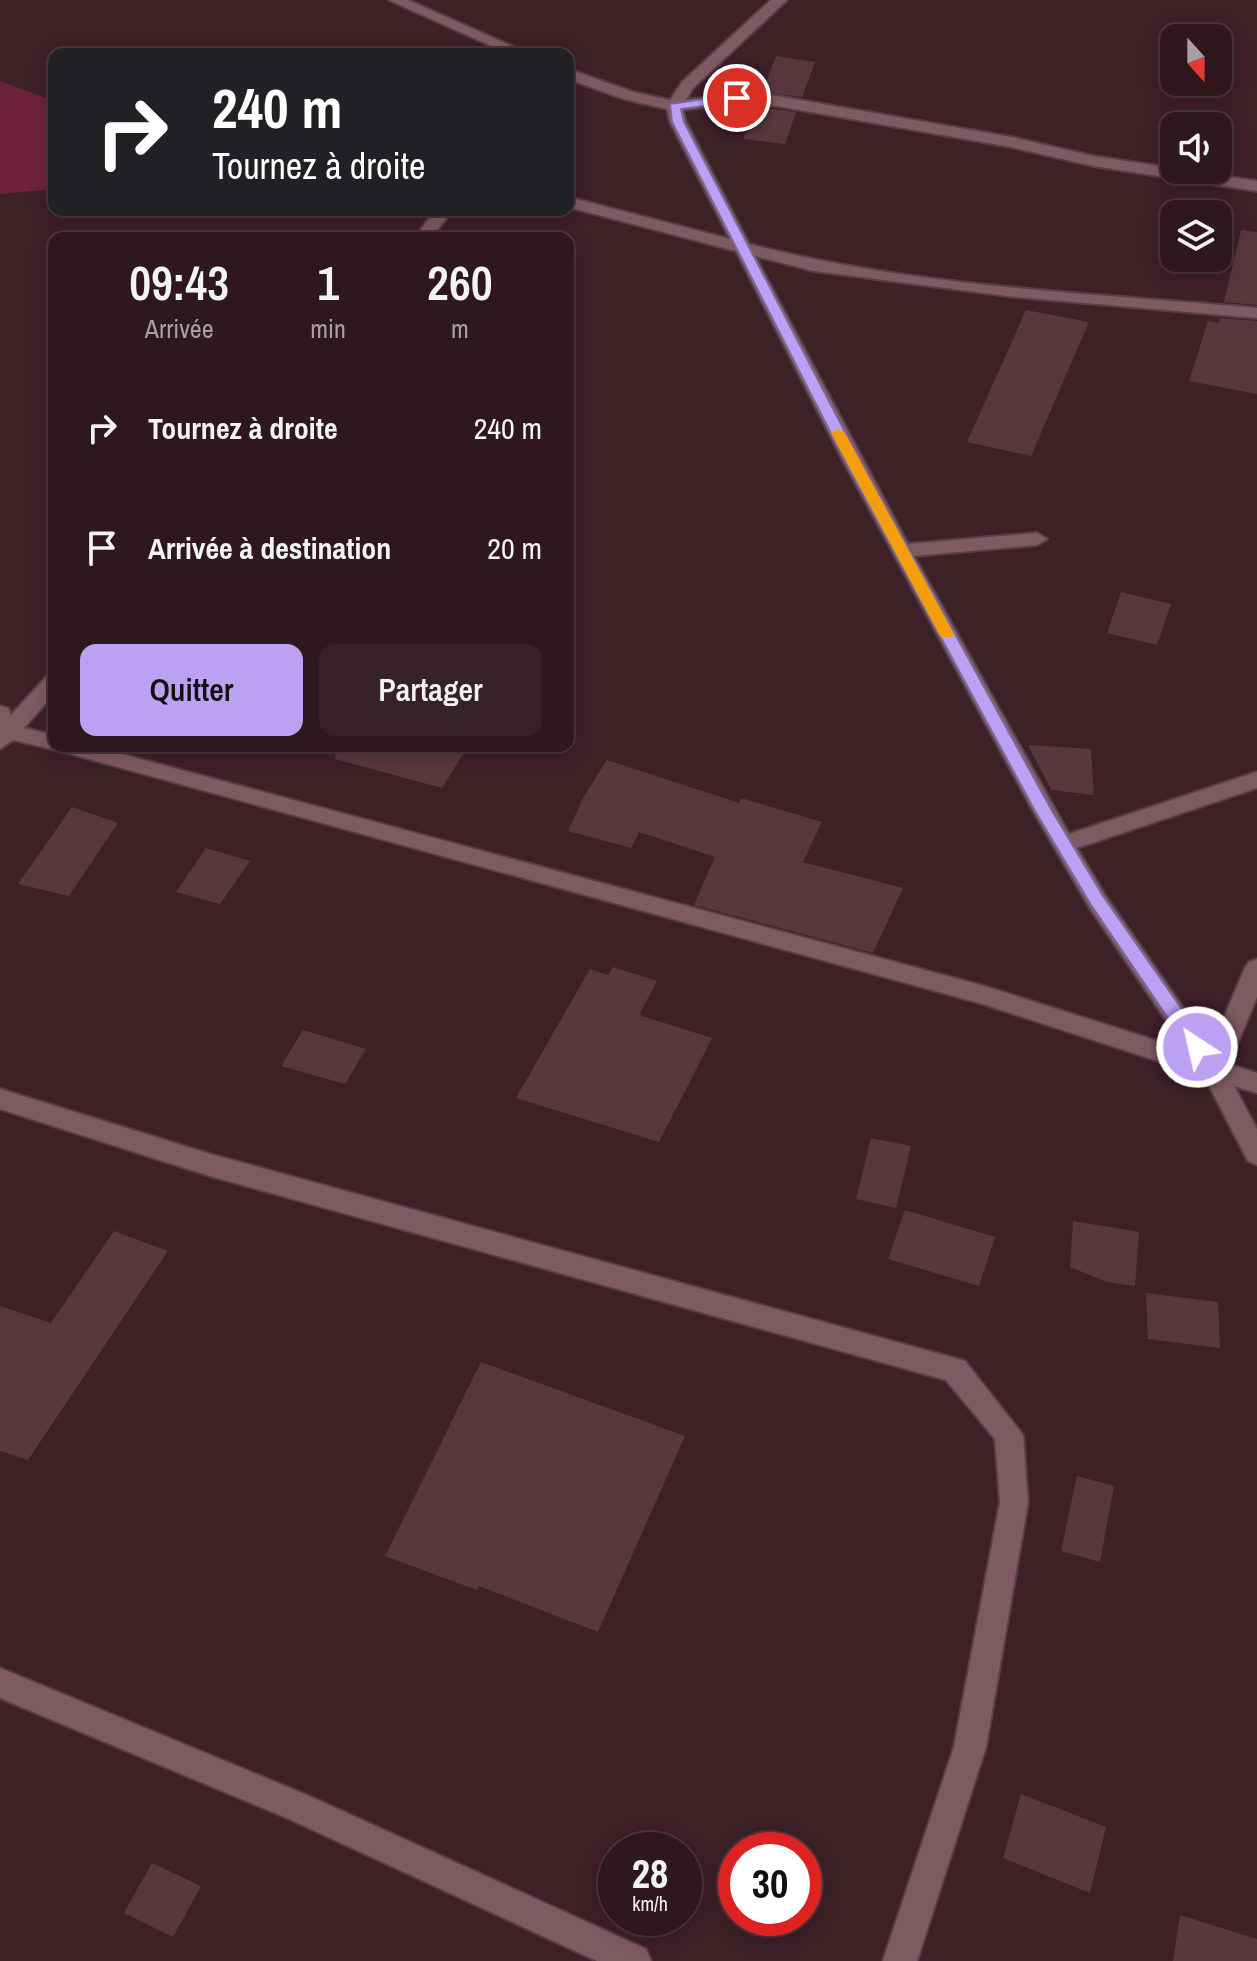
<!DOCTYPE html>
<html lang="fr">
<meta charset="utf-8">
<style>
:root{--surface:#2e181d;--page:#362126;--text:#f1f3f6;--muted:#a7a0a4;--line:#49373b;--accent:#bca0f2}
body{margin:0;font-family:"Archivo Narrow",sans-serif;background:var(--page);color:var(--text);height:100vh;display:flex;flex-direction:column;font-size:30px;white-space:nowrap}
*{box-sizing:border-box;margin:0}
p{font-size:26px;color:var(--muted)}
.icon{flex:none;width:44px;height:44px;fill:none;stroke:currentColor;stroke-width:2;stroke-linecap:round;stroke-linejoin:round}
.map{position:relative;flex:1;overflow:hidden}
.panel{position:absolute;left:48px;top:232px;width:526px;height:520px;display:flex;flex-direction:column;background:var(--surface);border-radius:16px;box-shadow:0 4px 20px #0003,0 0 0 2px var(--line)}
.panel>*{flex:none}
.hud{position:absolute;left:48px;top:48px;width:526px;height:168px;border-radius:16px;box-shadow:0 4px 20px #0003,0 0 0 2px var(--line);background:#202124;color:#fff;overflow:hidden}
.needle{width:52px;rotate:159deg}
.buttons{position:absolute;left:1160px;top:24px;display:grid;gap:16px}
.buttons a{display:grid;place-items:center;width:72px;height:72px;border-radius:16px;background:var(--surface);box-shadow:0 4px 20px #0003,0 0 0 2px var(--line);font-size:40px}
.speed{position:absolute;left:598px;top:1832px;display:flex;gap:16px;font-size:40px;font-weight:700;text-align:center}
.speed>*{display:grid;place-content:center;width:104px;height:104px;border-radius:50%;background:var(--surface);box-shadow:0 4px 20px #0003,0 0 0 2px var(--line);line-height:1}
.speed small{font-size:20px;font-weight:400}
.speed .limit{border:12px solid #d22;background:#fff;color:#111}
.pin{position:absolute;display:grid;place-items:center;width:68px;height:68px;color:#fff;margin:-34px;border:4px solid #fff;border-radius:50%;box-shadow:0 2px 8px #0007}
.me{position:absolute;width:88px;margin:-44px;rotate:325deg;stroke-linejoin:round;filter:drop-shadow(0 0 6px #0008)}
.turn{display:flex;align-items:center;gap:28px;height:168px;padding:0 32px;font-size:36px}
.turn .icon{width:104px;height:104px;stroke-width:2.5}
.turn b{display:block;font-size:56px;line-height:68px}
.eta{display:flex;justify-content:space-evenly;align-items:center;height:136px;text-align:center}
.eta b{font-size:48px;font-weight:600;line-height:56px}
.cta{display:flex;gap:16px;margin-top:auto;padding:16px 32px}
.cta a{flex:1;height:92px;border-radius:16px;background:var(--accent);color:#111;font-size:32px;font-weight:600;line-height:92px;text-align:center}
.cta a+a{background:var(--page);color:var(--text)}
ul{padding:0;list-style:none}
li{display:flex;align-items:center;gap:24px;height:120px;padding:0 32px}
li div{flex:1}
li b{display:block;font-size:30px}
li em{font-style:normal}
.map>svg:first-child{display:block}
.green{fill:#6e2239}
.building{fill:#58383f}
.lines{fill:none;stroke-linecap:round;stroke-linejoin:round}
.minor-casing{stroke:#583e45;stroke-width:4}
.minor{fill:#7e5b62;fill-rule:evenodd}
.route{fill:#bca0f2;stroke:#7a689d;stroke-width:2}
.slow{fill:#f59e0b}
</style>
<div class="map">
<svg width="1257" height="1961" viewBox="0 0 1257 1961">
<rect width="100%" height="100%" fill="#3e2027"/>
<path class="green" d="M0 81 54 101V189L0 194Z"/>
<g class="building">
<path d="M776 56 815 62 802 97 762 92Z"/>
<path d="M755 107 796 112 785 144 743 139Z"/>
<path d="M1241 230 1257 232V305L1224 302Z"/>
<path d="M1026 310 1089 322 1031 456 967 442Z"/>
<path d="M1220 318 1257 321V394L1189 381 1208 321 1219 323Z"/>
<path d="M1121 592 1171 604 1157 645 1107 633Z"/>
<path d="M1028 745 1091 749 1094 795 1051 790Z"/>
<path d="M337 746H468L442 788 335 759Z"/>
<path d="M607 760 739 803 741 798 822 822 803 862 903 888 873 953 694 905 715 857 639 832 631 848 568 831 583 798Z"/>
<path d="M72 807 118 823 69 896 18 884Z"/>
<path d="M206 848 250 861 220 904 176 892Z"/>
<path d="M613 967 657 981 639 1015 712 1038 659 1142 516 1098 590 969 608 975Z"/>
<path d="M303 1030 366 1049 345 1084 281 1066Z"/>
<path d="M871 1138 911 1146 896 1208 856 1199Z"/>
<path d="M905 1210 995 1237 979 1286 888 1259Z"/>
<path d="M1073 1221 1139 1232 1135 1286 1107 1282 1070 1267Z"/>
<path d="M114 1231 168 1251 28 1460 0 1451V1306L51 1323Z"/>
<path d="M1146 1293 1218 1302 1220 1348 1148 1339Z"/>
<path d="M481 1362 685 1436 598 1632 479 1586 477 1590 385 1556Z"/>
<path d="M1077 1476 1114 1486 1100 1562 1061 1551Z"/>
<path d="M1021 1794 1106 1827 1090 1893 1003 1858Z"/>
<path d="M152 1863 201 1886 173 1937 124 1913Z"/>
<path d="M1180 1915 1257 1939V1961H1173Z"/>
</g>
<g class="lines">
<g class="minor-casing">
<g id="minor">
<path d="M389 0H408L530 54H509Z"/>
<path d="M771 0H787L693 88 686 100 737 93 777 96 1011 137 1093 156 1257 181V191L1093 166 1011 147 777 106 737 103 683 110 686 122 749 244C914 287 1088 293 1257 308V318L1015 297 814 271 755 256 908 544 1037 533 1047 539 1037 545 914 556 1069 834 1257 772V788L1077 848 1105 895 1211 1048 1245 968 1249 962 1257 959V997L1229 1064 1257 1073V1093L1234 1086 1257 1129V1165L1248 1161 1204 1076 983 1004 56 750 13 740 0 749V706L8 708 11 715 47 676 54 674V694L24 728 54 735V746H92L984 986 1186 1050 1089 907 1033 811 841 457 736 251 568 207V197L730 239 670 122 667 109 624 99 568 79V69L633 92 670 100 682 82Z"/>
<path d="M436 210H453L431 238H414Z"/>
<path d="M0 1089 210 1154 965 1361 1023 1435 1028 1502 986 1747 917 1961H883L954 1747 1000 1502 995 1439 946 1380 210 1176 0 1109Z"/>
<path d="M0 1668 309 1796 646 1949 651 1961H597L287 1818 0 1698Z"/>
</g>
</g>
<use href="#minor" class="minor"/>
</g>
<path class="route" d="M737 94 743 98 742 101 681 109 684 122 858 457 1051 809 1103 896 1204 1041 1207 1047 1204 1052H1191L1091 905 1035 811 843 457 672 122 670 104Z"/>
<path class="slow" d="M838 429 845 433 954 634 952 637H941L939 634 831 433Z"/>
</svg>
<div class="buttons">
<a><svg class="needle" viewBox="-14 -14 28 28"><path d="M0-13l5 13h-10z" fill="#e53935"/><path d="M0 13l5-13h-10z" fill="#a7a0a4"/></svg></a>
<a><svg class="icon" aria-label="sound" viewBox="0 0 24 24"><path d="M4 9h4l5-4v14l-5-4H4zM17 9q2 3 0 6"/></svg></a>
<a><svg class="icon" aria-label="layers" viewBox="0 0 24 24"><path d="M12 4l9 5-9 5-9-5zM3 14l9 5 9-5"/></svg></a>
</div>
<div class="speed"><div>28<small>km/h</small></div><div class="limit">30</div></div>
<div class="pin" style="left:737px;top:98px;background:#d93025"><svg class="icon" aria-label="arrive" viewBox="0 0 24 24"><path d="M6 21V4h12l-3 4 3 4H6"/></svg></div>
<svg class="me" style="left:1197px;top:1047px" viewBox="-20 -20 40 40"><circle r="17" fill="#bca0f2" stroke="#fff" stroke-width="3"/><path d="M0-11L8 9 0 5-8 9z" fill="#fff"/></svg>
<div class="hud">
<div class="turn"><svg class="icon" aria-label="right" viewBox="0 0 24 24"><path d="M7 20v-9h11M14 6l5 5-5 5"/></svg><div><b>240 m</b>Tournez à droite</div></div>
</div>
<section class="panel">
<div class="eta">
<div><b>09:43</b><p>Arrivée</p></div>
<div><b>1</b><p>min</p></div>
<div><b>260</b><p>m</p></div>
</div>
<ul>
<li><svg class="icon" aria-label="right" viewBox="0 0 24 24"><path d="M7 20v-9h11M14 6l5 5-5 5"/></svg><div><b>Tournez à droite</b></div><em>240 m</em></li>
<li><svg class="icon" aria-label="arrive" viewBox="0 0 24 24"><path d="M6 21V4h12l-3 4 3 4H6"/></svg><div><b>Arrivée à destination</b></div><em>20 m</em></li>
</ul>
<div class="cta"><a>Quitter</a><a>Partager</a></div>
</section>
</div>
